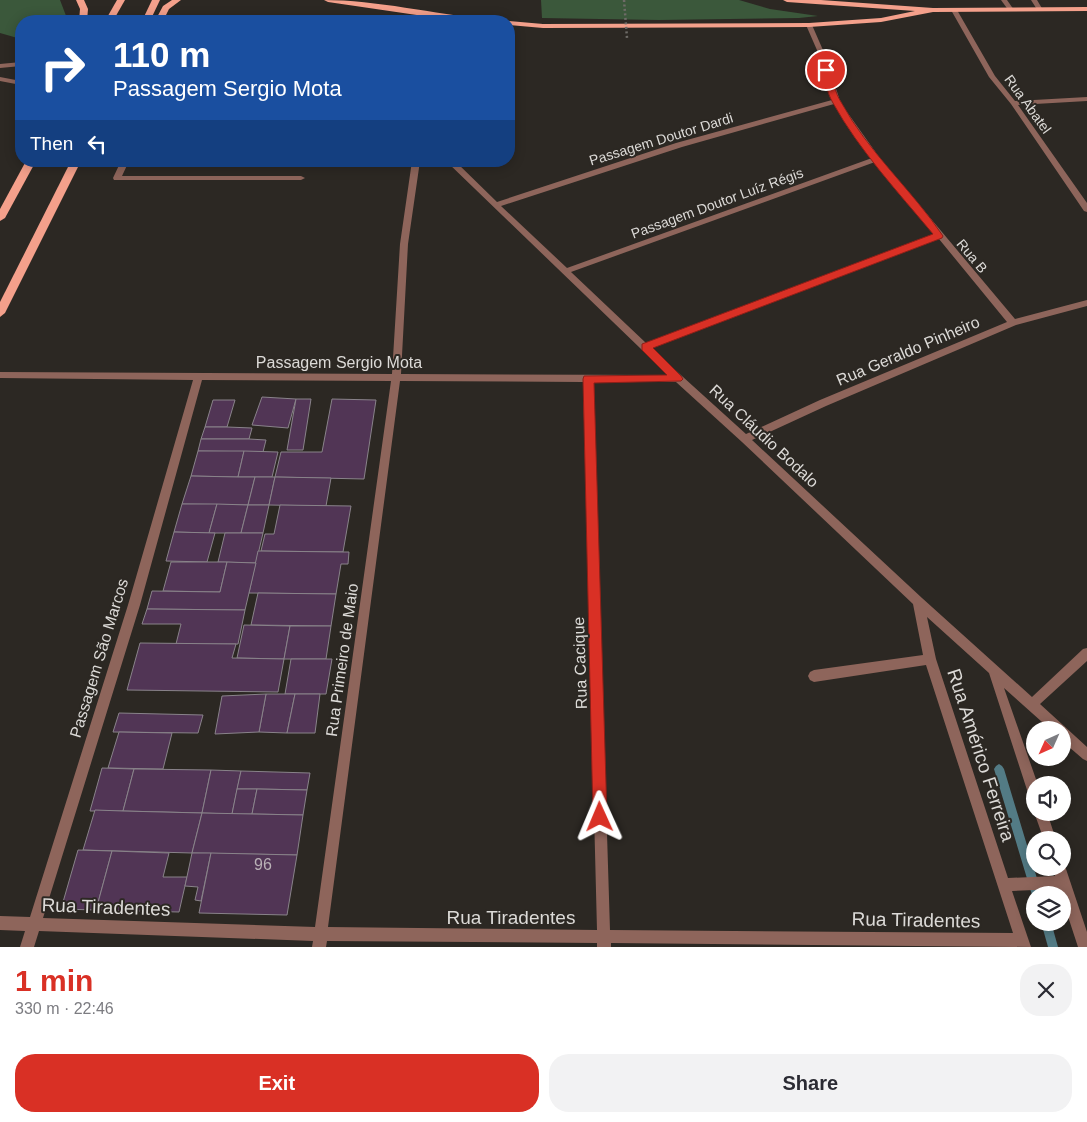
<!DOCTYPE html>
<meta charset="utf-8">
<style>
:root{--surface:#fff;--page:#f2f2f3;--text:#2b2b33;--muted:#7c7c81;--accent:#d93025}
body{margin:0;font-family:Arial,sans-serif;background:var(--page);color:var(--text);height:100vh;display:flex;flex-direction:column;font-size:19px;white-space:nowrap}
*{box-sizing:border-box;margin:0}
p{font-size:16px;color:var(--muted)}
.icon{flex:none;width:28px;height:28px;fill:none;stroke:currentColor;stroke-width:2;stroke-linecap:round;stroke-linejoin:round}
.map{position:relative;height:947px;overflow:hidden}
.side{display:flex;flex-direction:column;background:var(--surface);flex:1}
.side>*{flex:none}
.banner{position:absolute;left:15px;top:15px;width:500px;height:152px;border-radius:20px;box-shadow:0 2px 12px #0003;background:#1a4fa0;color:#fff;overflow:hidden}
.needle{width:32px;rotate:225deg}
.controls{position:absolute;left:1026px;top:721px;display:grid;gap:10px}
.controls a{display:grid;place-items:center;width:45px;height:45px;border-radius:50%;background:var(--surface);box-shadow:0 2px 12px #0003;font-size:25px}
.pin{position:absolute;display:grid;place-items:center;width:42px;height:42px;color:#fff;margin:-21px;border:2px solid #fff;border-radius:50%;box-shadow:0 1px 5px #0007}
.me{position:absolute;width:55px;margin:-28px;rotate:359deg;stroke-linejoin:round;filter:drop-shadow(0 0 4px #0008)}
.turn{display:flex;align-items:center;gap:18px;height:105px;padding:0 15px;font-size:22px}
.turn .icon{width:65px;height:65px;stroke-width:2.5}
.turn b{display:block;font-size:35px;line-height:42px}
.then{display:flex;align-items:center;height:48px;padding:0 15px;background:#0003;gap:10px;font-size:19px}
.round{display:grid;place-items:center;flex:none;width:52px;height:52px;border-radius:20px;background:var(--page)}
.summary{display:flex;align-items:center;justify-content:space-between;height:85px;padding:0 15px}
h1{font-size:30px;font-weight:600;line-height:38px;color:var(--accent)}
.button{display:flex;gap:10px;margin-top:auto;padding:10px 15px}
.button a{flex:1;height:58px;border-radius:20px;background:var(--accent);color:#fff;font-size:20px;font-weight:600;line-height:58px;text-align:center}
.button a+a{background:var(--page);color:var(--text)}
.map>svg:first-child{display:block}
.green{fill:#3b583b}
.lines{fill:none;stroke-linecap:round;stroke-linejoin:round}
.stream{fill:#537b85;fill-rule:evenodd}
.building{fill:#513555;stroke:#89838a}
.service{fill:#8e655b;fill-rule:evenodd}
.minor{fill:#8e655b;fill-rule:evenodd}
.primary{fill:#f4a08b;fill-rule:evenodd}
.path-bridge{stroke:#6e6b67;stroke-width:2.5;stroke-dasharray:2 2.5;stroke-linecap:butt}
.route{fill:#d93025;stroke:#8d1f18}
.labels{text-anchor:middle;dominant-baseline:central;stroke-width:4;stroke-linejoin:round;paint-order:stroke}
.far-street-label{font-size:14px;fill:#dcdad7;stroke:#2c2823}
.street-label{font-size:16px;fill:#dcdad7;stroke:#2c2823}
.near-number-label{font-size:16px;fill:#b9b1b6}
.near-street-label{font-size:19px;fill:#dcdad7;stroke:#2c2823}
</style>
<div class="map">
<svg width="1087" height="947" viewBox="0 0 1087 947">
<rect width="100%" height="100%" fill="#2c2823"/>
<g class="green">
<path d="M0 0H60L68 21H21V39L0 33Z"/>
<path d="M541 0H739L770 9 818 16 799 18 659 20 542 18Z"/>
</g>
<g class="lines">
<g class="stream">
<path d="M999 764 1002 766 1004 769 1042 895H1035V899L1032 895 994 769 996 766Z"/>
<path d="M1041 922H1051L1058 947H1048Z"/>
</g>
</g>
<g class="building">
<path d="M262 397 296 399 288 428 252 425Z"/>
<path d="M296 399H311L303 450H287Z"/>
<path d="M332 399 376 400 364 479 275 477 281 452H322Z"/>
<path d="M213 400H235L227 427H205Z"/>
<path d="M205 427H227L252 428 249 439H201Z"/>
<path d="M201 439H249L266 440 263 452 198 451Z"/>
<path d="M198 451H244L238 477 191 476Z"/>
<path d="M244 451 278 452 272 477H238Z"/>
<path d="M191 476 238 477H255L248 505 182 504Z"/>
<path d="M255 477H275L269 505H248Z"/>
<path d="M275 477 331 478 326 506 269 505Z"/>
<path d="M182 504H217L209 533 174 532Z"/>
<path d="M217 504 248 505 241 533H209Z"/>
<path d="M248 505H269L263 533H241Z"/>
<path d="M280 505 351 506 343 552 261 551 265 534H274Z"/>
<path d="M174 532 215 533 207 562 166 561Z"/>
<path d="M225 533H263L256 563 218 562Z"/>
<path d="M258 551 343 552H349L348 564H341L336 594 249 593Z"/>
<path d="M171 562H227L220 592 163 591Z"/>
<path d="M227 562 256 563 245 610 147 609 152 591 220 592Z"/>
<path d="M258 593 336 594 331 626 251 625Z"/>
<path d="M147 609 245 610 238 644H176L181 624H142Z"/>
<path d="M244 625 290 626 284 659 237 658Z"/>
<path d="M290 626H331L326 659H284Z"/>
<path d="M140 643 236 644 232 658 284 659 278 692 127 690Z"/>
<path d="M291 659H332L326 694H285Z"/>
<path d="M266 694H295L287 733 259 732Z"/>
<path d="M266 694 259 732 215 734 222 696Z"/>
<path d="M295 694H320L315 733H287Z"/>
<path d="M119 713 203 715 198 733 113 732Z"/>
<path d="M119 732 172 733 163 769 108 768Z"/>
<path d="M102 768 134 769 123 811H90Z"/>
<path d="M134 769 211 770 202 813 123 811Z"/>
<path d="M211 770 241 771 232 814 202 813Z"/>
<path d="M241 771 310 773 307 790 257 789H237Z"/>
<path d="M237 789H257L252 814H232Z"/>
<path d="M257 789 307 790 303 815 252 814Z"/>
<path d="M95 810 123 811 202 813 192 853 83 850Z"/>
<path d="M202 813 303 815 297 855 192 853Z"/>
<path d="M78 850 112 851 96 910 61 909Z"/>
<path d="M112 851 169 853 163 877H187L179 912 96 910Z"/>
<path d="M192 853H211L201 901 195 900 198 887 185 886Z"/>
<path d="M211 853 297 855 287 915 199 913Z"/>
</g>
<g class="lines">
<g class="service">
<path d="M1001 0H1007L1014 10 1013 11H1009Z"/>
<path d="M21 62V66L0 68V64Z"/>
<path d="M0 77 21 81V85L0 81Z"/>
</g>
<g class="minor">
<path d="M1031 0H1037L1043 10 1042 11H1038Z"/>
<path d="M952 9 957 10 995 76 1015 101 1087 97V101L1018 105 1087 203V212L1084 211 1011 104 989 77 951 10Z"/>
<path d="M809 23 812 25 826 57 840 101 847 112 879 157 1015 319 1087 300V306L1016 325 826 406 752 440 922 598 1032 697 1083 649 1087 648V661L1040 704 1087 747V761L1083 759 1062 741V730H1051L1004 688 1038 785H1035V802L1031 800 1029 796 989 673 927 617 936 659 1008 878 1055 876 1053 868H1062L1064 863 1087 932V947H1078L1059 889 1012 891 1031 947 611 943V947H597V943L327 941 326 947H312L313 941 39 931 34 947H20L25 931 0 930V916L30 917 128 605 193 380 0 378V372L392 374 400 244 412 161H420L408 244 401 374 668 375 446 161H455L497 202 676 143 832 100 820 57 806 25ZM834 104 872 158 567 268 501 206 682 147ZM875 162 935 235 646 343 571 272ZM939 239 1007 322 820 400 746 434 651 348ZM202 380 391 381 315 927 43 918 140 605ZM400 381 583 382 597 930 328 927ZM593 382H676L742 442 913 604 923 655 814 670 810 672 808 676 810 680 814 682 926 665 1013 933 610 930Z"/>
<path d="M121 161H129L122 176H301L305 178 301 180H114L113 178Z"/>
<path d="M1035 809V812H1047L1056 840H1044L1034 812Z"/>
</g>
<g class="primary">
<path d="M76 0H84L88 9 87 21H79L80 9Z"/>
<path d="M117 0H125L113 21H105Z"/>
<path d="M152 0H160L150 21H142Z"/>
<path d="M172 0H181L169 9 163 21H155L163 6Z"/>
<path d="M324 0C376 0 434 14 487 19L491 21 444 19 328 2Z"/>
<path d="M783 0H821L933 8 1087 7V11L933 12 881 22 809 27 543 28 509 25V21H506H509L543 24 809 23 881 18 915 11 787 2Z"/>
<path d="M26 161H36L5 218 0 221V209Z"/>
<path d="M71 161H81L5 313 0 317V302Z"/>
</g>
<path class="path-bridge" d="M624 0 627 38"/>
</g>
<path class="route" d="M826 67 830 70C833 80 835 93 841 102 868 152 912 190 943 236L942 238 653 348 681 376 683 379 681 381 594 383 607 817 605 822 600 824 595 822 593 817 583 379 584 376 667 375 642 350V344L933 234C898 192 859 150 833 103 827 93 825 80 822 70Z"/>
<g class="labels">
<g class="far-street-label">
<text transform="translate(1028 104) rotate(54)">Rua Abatel</text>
<text transform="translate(661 139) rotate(-17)">Passagem Doutor Dardi</text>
<text transform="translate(717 203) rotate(-20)">Passagem Doutor Luíz Régis</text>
<text transform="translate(972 256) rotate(50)">Rua B</text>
</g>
<g class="street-label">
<text transform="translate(908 351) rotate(-23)">Rua Geraldo Pinheiro</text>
<text x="339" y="362">Passagem Sergio Mota</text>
<text transform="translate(764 436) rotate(43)">Rua Cláudio Bodalo</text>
<text transform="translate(99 658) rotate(-73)">Passagem São Marcos</text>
<text transform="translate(342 660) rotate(-82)">Rua Primeiro de Maio</text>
<text transform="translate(580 663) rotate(-92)">Rua Cacique</text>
</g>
<g class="near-number-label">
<text x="263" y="864">96</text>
</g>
<g class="near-street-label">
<text transform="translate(981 755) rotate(72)">Rua Américo Ferreira</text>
<text transform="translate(106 907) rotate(2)">Rua Tiradentes</text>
<text x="511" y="917">Rua Tiradentes</text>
<text transform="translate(916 920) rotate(1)">Rua Tiradentes</text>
</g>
</g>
</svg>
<div class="controls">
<a><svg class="needle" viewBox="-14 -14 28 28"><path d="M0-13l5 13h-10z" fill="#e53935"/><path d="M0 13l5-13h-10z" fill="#7c7c81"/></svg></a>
<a><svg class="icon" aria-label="sound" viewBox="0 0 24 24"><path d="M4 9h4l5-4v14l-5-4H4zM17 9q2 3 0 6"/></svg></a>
<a><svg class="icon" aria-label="search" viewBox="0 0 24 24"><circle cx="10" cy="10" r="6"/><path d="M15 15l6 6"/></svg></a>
<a><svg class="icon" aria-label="layers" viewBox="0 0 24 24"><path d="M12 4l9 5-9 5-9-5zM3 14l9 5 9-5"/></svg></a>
</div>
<div class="pin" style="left:826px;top:70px;background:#d93025"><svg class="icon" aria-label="arrive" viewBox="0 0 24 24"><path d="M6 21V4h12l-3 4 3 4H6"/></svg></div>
<svg class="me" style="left:600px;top:817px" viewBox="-20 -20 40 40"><path d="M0-17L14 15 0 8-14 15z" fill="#d93025" stroke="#fff" stroke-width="4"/></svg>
<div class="banner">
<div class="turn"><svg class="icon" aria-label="right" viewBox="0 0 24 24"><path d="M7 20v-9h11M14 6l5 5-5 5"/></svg><div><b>110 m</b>Passagem Sergio Mota</div></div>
<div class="then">Then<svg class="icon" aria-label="left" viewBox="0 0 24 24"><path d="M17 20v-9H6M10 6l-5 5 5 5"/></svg></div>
</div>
</div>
<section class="side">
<div class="summary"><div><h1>1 min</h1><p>330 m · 22:46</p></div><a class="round"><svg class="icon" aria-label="close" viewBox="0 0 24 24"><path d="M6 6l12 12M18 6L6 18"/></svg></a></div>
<div class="button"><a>Exit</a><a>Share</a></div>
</section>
